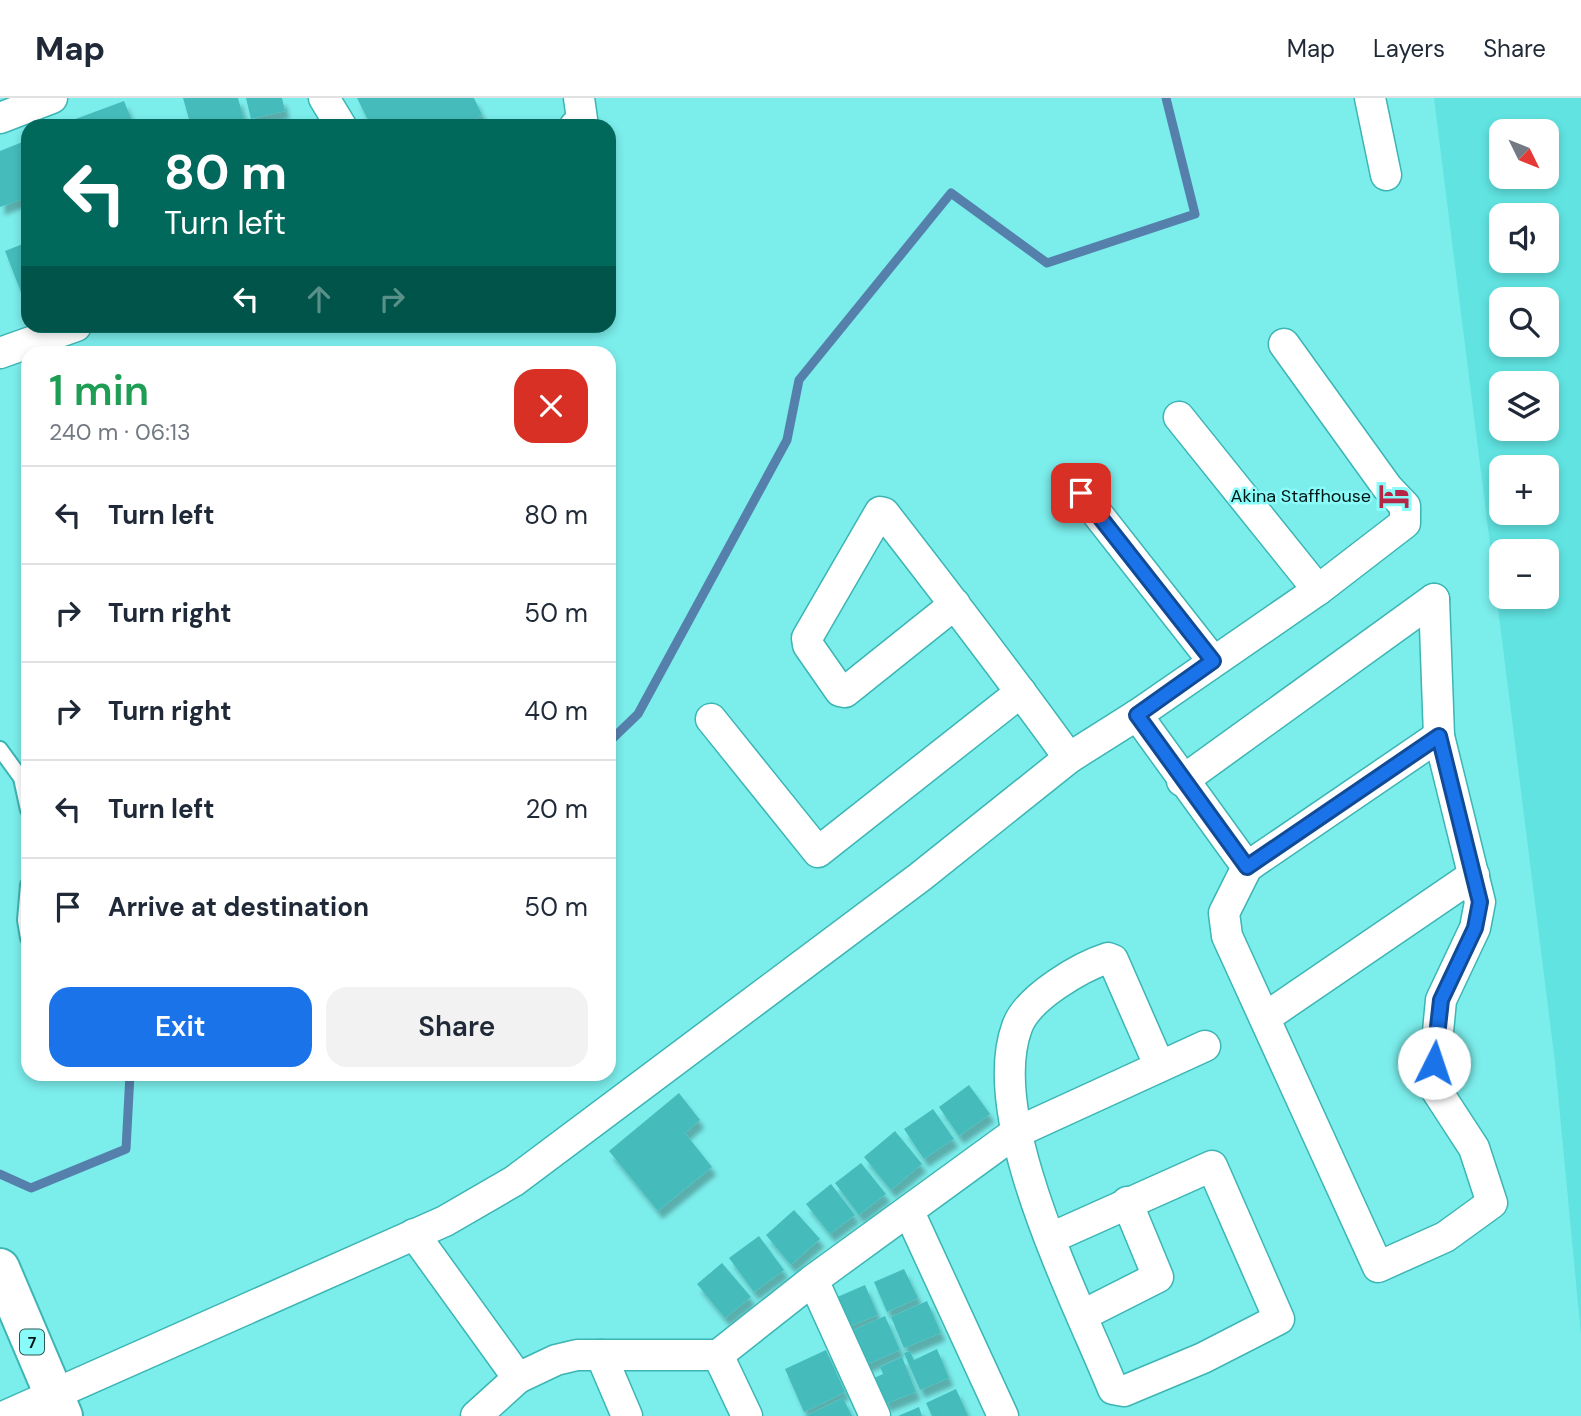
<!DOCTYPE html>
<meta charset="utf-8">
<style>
:root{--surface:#fff;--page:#f2f2f3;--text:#1f2937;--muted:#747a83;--line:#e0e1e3;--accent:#1a73e8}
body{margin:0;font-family:"DM Sans",sans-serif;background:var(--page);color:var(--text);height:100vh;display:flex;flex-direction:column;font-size:26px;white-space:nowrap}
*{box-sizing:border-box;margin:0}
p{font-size:23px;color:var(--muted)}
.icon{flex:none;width:38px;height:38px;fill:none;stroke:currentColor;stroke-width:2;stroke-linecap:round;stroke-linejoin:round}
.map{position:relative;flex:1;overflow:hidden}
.side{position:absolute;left:21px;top:248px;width:595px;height:735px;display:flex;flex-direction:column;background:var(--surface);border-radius:21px;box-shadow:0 4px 10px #0003}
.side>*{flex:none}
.banner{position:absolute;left:21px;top:21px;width:595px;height:214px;border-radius:21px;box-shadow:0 4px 10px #0003;background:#00695c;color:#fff;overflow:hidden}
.needle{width:46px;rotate:133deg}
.tools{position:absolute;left:1489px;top:21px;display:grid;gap:14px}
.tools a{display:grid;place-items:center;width:70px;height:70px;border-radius:14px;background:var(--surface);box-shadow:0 4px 10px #0003;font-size:35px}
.pin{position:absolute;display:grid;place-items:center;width:60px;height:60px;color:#fff;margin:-30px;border-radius:14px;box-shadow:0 4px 10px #0006}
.me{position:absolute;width:77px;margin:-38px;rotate:4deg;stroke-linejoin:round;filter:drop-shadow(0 0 5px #0008)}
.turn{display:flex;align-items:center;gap:24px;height:147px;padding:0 28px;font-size:32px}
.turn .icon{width:91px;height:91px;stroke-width:2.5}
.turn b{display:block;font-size:49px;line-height:60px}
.lanes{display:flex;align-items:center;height:66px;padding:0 28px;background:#0003;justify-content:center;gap:35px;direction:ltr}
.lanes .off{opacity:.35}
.round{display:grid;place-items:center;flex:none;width:74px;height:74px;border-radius:21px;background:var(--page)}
.overview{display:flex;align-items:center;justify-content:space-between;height:119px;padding:0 28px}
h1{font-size:42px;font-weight:600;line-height:52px;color:#1e9e55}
.cta{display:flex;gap:14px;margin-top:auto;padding:14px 28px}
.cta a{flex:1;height:80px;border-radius:21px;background:var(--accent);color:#fff;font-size:28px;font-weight:600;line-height:80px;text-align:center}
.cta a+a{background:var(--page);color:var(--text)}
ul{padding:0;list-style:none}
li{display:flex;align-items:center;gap:21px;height:98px;padding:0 28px;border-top:2px solid var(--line)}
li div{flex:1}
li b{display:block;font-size:26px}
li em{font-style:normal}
header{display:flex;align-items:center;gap:42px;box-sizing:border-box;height:98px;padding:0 35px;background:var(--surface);border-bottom:2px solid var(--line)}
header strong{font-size:33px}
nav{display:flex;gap:38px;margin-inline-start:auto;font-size:24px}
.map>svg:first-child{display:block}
.built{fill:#60e3e1;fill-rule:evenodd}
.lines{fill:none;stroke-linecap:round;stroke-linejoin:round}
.stream{stroke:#5680ac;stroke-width:9}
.building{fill:#45bcbb;filter:url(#shadow)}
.service-casing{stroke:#3cb5b4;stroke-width:18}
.minor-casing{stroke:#3cb5b4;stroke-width:33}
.primary-casing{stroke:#3cb5b4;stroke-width:42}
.service{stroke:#fff;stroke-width:14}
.minor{stroke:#fff;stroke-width:30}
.primary{stroke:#fff;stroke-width:38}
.route-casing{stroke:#114b97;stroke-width:18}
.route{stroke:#1a73e8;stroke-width:12}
.labels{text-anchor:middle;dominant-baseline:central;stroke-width:5;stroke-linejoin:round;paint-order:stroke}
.shield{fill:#89fbf9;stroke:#295b59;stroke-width:2}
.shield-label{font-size:16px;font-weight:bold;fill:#001615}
.poi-label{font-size:18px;fill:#001615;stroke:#89fbf9;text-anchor:end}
</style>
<header>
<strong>Map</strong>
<nav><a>Map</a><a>Layers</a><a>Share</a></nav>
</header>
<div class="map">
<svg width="1581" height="1318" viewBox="0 0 1581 1318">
<defs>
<filter id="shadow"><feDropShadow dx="4.5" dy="8" stdDeviation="2" flood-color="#0004"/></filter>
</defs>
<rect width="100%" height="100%" fill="#7bedeb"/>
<path class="built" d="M1434 0H1581V1237L1555 964ZM1502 33H1547V79H1502ZM1502 117H1547V163H1502ZM1502 201H1547V247H1502ZM1502 285H1547V331H1502ZM1502 369H1547V415H1502ZM1547 453V499H1502V453Z"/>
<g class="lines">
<g class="stream">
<path d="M609 644 638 616 787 342 799 282 951 95 1047 165 1195 116 1166 0"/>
<path d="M0 1076 31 1090 126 1051 130 976"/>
</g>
</g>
<g class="building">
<path d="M183 0H238L245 26 191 28Z"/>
<path d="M246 0H282L285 13 251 21Z"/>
<path d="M357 0H474L482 17 462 28H371Z"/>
<path d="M124 3 134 28H72L70 23Z"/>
<path d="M25 43 28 51V99L0 109V53Z"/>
<path d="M28 144V212L5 153Z"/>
<path d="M969 987 990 1016 959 1038 939 1009Z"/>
<path d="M679 995 700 1022 685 1035 712 1069 658 1113 609 1053Z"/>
<path d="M933 1011 954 1041 924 1061 904 1031Z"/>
<path d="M895 1033 922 1066 891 1092 864 1059Z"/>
<path d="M861 1065 886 1096 859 1117 835 1085Z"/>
<path d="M831 1086 855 1117 830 1136 806 1106Z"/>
<path d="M794 1112 820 1141 791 1167 766 1137Z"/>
<path d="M759 1138 784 1172 754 1194 729 1160Z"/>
<path d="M722 1165 751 1199 725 1220 697 1186Z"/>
<path d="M904 1171 918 1200 887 1214 874 1184Z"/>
<path d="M865 1187 878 1217 848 1229 835 1200Z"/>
<path d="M927 1203 941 1235 904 1250 891 1219Z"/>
<path d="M885 1218 900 1252 863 1268 849 1234Z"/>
<path d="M937 1251 949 1280 920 1292 904 1255 910 1253 914 1262Z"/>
<path d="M826 1252 845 1294 804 1314 785 1271Z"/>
<path d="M902 1259 916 1294 885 1306 874 1280 883 1276 880 1269Z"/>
<path d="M956 1291 968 1318H932L926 1305Z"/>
<path d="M843 1300 852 1318H806Z"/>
<path d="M919 1309 922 1318H898Z"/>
</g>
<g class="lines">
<g class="service-casing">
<g id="service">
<path d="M0 651 21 680 28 712"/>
<path d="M28 787 25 822 28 840"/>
</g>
</g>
<g class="minor-casing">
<g id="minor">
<path d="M324 0 341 28"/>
<path d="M1370 0 1386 77"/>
<path d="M0 20 52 0"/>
<path d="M575 28 582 21 579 0"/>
<path d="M0 255 76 228"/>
<path d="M1179 319 1318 492"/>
<path d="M1081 395 1213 563"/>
<path d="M955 506 845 594 840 593 808 547 807 540 880 414 884 415C947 496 1009 577 1069 660"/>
<path d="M1137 617 1247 769 1224 815 1227 838 1378 1169 1445 1139 1492 1105 1474 1050 1433 987 1441 902 1475 830 1480 804 1439 638 1434 501"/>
<path d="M711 621 818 754 1021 594"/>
<path d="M1182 683 1434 501"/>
<path d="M1247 769 1439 638"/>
<path d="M1266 919 1474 777"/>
<path d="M909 1114 1003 1318"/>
<path d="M414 1136 518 1280 556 1262 577 1257H718L813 1182 1015 1035 1205 948"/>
<path d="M1051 1140 1212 1068 1279 1221 1203 1260 1124 1293 1113 1291C1077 1202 983 1021 1017 929 1027 900 1080 869 1108 860L1113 862 1159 967"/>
<path d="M813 1182 875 1318"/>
<path d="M1083 1217 1158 1179 1127 1104"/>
<path d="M601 1257 627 1318"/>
<path d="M718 1257 747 1318"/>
<path d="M5 1318 445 1123 514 1083 920 779 1069 660 1137 617 1318 492 1405 425V408L1387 389 1284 246"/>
<path d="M476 1318 518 1280"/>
</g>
</g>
<g class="primary-casing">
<path id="primary" d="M0 1170 63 1318"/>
</g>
<use href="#service" class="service"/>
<use href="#minor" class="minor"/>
<use href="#primary" class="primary"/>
</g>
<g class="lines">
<g class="route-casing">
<path id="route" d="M1081 395 1213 563 1137 617 1247 769 1439 638 1480 804 1475 830 1441 902 1434 965"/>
</g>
<use href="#route" class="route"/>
</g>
<defs>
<g id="hotel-bare" transform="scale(2.415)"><path d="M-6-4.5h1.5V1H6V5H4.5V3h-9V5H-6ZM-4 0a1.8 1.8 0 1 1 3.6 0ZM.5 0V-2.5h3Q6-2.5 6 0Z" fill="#b72647" stroke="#89fbf9" stroke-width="2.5" paint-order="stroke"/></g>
</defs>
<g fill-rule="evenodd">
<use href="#hotel-bare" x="1394" y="398"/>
</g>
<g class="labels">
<rect class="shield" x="20" y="1231.5" width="24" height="25" rx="5"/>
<g class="shield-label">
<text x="32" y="1244">7</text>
</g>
<g class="poi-label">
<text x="1371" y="398">Akina Staffhouse</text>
</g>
</g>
</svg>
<div class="tools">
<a><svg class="needle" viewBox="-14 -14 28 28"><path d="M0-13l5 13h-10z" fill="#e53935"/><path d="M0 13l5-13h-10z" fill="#747a83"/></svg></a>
<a><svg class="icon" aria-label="sound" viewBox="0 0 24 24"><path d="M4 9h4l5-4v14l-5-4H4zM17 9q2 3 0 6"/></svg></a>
<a><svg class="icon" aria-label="search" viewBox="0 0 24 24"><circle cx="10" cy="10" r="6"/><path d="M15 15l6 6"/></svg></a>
<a><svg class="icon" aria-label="layers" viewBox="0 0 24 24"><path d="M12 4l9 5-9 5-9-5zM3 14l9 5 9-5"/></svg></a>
<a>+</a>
<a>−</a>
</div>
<div class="pin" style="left:1081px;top:395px;background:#d93025"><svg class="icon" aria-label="arrive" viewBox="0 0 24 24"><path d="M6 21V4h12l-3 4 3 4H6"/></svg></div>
<svg class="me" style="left:1434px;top:965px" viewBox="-20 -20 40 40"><circle r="19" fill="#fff"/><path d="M0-13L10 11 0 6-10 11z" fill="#1a73e8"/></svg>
<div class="banner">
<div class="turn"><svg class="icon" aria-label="left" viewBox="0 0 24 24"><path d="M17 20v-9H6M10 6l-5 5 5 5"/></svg><div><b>80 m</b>Turn left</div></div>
<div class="lanes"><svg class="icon" aria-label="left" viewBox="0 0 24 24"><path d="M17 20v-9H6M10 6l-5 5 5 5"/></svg><svg class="icon off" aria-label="ahead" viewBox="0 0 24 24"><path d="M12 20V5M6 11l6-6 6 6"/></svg><svg class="icon off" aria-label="right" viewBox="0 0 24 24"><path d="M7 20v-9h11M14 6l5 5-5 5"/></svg></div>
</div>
<section class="side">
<div class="overview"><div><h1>1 min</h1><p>240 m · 06:13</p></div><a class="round" style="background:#d93025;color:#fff"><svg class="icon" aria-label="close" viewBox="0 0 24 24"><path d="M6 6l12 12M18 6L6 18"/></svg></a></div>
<ul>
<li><svg class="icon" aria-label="left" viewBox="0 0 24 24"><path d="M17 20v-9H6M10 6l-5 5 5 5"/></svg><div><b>Turn left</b></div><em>80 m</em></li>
<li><svg class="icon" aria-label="right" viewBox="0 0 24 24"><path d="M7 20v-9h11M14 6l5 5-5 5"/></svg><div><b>Turn right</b></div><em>50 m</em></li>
<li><svg class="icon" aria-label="right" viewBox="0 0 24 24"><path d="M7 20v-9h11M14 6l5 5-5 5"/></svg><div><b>Turn right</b></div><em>40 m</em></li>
<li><svg class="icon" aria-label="left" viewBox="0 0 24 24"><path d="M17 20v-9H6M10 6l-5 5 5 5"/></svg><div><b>Turn left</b></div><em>20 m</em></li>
<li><svg class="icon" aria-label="arrive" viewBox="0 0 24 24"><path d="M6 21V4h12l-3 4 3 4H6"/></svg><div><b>Arrive at destination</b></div><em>50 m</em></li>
</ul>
<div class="cta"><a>Exit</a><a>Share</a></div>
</section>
</div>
